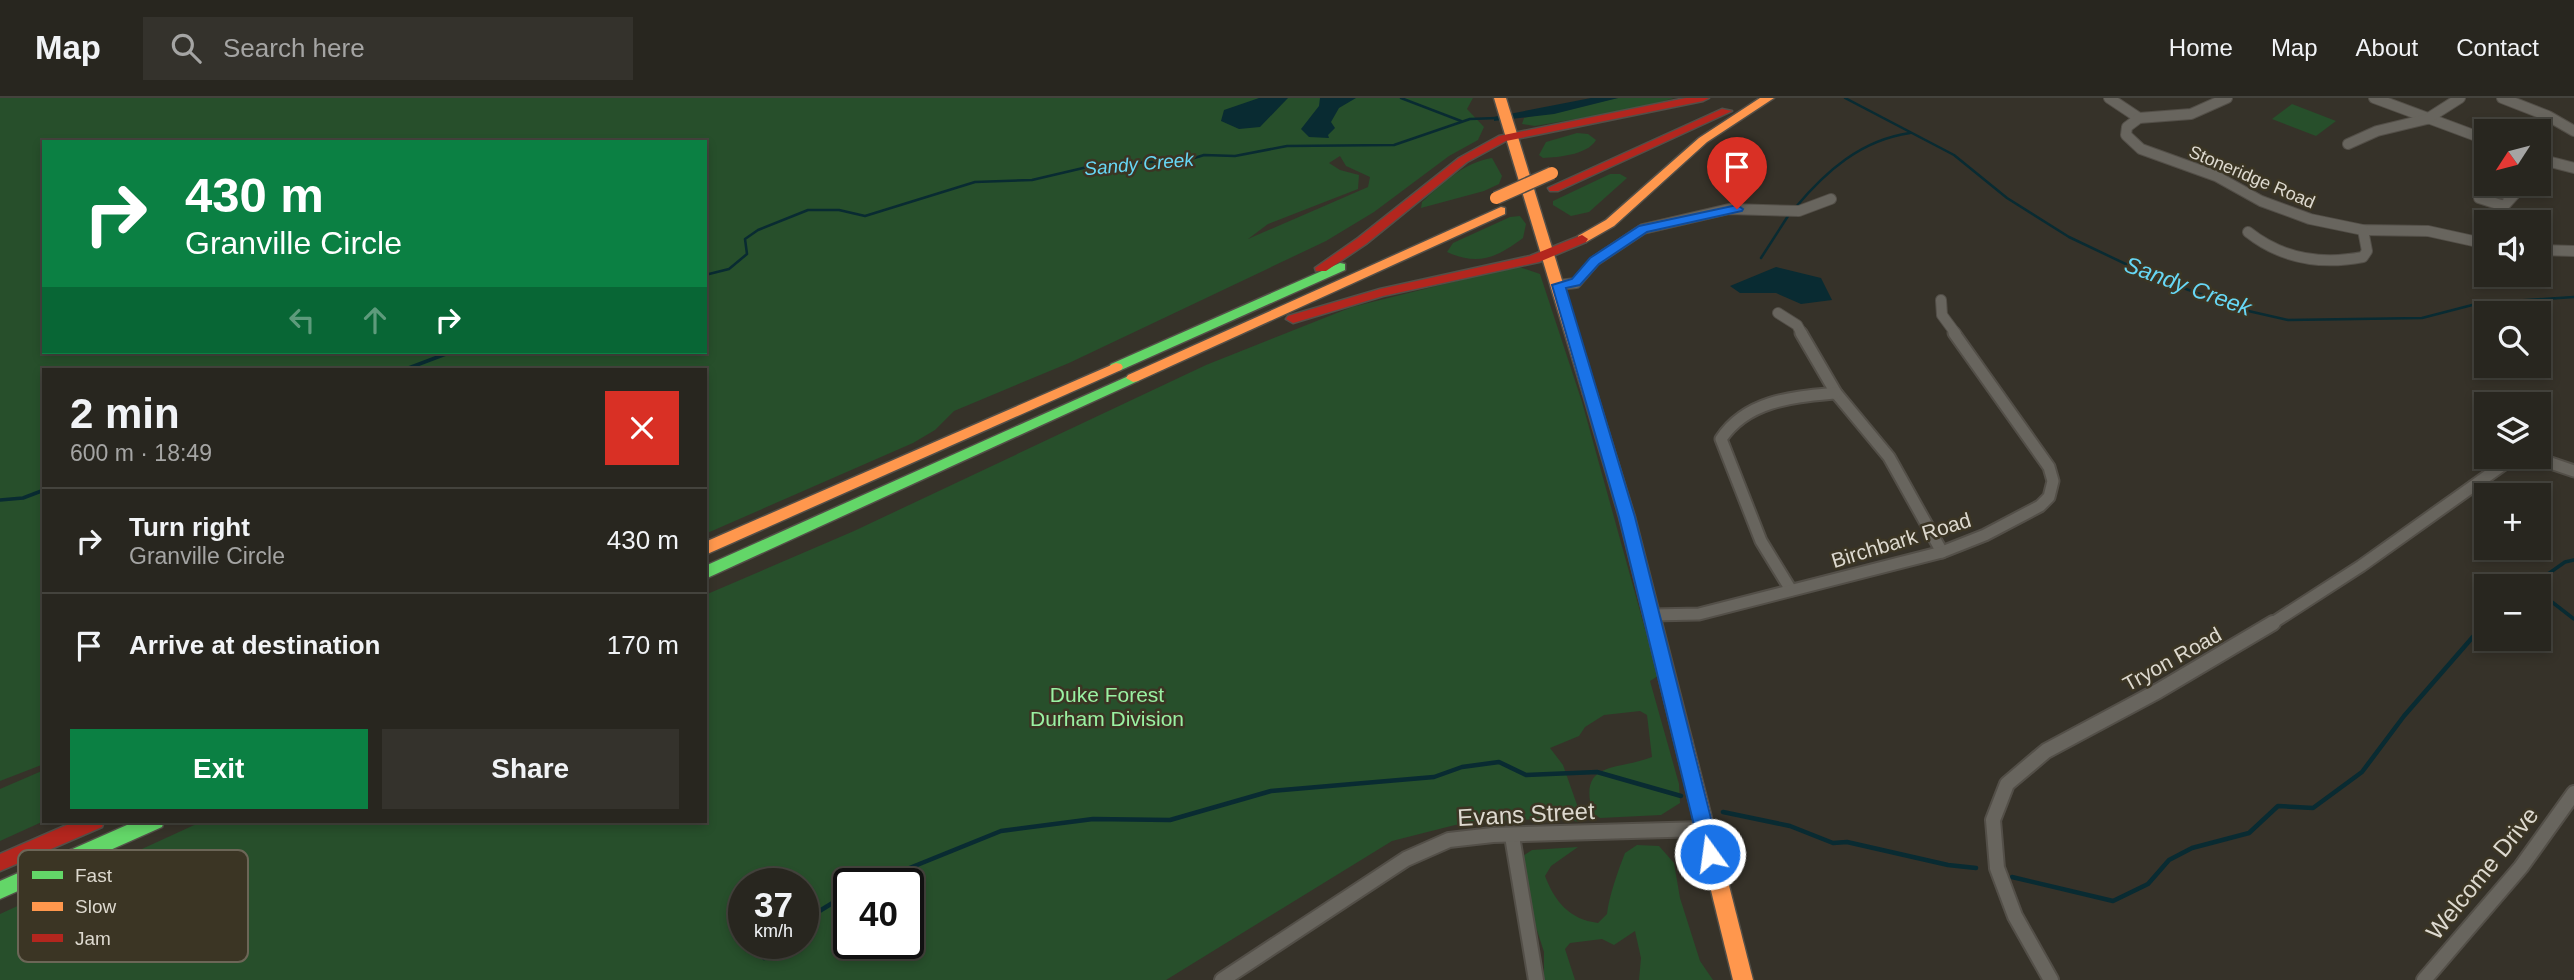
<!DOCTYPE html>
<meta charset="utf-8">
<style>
:root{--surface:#28261f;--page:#34322c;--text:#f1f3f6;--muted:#a5a5a4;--line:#44433d;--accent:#0b8043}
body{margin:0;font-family:Helvetica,sans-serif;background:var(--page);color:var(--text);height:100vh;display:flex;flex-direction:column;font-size:26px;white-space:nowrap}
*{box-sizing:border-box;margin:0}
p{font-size:23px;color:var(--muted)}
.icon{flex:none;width:38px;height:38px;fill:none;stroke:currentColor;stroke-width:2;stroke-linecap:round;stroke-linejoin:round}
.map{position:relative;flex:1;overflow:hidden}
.sheet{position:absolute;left:42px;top:270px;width:665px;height:455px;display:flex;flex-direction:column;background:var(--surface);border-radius:0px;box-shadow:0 4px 10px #0003,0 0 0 2px var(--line)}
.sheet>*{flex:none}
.hud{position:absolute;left:42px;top:42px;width:665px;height:214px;border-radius:0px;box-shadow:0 4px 10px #0003,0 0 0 2px var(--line);background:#0b8043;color:#fff;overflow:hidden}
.needle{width:46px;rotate:234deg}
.controls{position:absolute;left:2474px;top:21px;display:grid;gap:14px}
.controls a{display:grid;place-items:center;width:77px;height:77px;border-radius:0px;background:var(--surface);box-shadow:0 4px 10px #0003,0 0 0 2px var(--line);font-size:35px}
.speed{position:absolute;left:728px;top:770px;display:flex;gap:14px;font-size:35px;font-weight:700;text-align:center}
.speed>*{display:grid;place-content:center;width:91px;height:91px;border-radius:50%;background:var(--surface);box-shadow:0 4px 10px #0003,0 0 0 2px var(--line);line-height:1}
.speed small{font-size:18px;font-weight:400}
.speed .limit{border:4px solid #111;border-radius:10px;background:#fff;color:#111}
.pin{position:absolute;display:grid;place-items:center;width:60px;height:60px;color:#fff;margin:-72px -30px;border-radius:50% 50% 50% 0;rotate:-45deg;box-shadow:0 0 7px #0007}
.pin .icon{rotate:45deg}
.me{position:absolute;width:77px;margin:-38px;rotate:346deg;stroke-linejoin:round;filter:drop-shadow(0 0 5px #0008)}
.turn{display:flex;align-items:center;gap:24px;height:147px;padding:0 28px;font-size:32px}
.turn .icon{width:91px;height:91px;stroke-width:2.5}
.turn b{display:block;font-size:49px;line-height:60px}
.lanes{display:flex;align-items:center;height:66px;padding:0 28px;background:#0003;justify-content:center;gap:35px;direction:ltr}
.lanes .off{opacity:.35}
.round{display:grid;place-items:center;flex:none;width:74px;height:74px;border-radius:0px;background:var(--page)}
.overview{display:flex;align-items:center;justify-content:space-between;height:119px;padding:0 28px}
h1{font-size:42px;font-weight:800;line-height:52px}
.primary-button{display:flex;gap:14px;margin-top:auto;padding:14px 28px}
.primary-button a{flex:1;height:80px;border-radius:0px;background:var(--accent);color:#fff;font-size:28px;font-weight:800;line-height:80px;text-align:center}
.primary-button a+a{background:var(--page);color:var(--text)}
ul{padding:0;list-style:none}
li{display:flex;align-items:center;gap:21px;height:105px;padding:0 28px;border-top:2px solid var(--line)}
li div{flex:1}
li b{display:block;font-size:26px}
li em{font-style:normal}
header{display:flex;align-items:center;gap:42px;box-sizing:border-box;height:98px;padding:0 35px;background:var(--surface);border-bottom:2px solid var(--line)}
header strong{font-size:33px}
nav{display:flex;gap:38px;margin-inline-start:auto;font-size:24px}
.search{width:490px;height:63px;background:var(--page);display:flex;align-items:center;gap:18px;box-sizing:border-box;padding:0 24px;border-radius:0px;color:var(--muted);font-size:26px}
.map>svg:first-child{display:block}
.green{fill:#274f2b;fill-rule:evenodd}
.water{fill:#092b32}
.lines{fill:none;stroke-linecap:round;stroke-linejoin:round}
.stream-far2{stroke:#092b32;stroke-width:2.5}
.stream-far1{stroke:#092b32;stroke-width:3.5}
.stream{stroke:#092b32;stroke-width:4.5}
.street-far2-casing{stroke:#534f48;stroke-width:12}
.street-far1-casing{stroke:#534f48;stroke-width:15}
.street-casing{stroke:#534f48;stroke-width:18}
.fast-casing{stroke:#534f48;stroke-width:3}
.slow-casing{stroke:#534f48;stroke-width:3}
.jam-casing{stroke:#534f48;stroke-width:3}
.street-far2{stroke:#68655e;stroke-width:10}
.street-far1{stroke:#68655e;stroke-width:11}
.street{stroke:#68655e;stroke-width:14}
.fast{fill:#63d668;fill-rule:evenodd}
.slow{fill:#ff974d;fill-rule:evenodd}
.jam{fill:#b3261e;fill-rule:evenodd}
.slow-bridge-casing{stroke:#534f48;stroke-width:15;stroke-linecap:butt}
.slow-bridge{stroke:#ff974d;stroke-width:12}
.route{fill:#1a73e8;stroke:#114b97;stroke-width:2}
.labels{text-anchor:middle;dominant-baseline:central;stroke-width:5;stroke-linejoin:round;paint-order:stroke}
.far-street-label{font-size:18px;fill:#ddd9cf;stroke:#3b3524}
.far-water-label{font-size:19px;font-style:italic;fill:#67d7f5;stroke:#3b3524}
.street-label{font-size:21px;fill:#ddd9cf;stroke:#3b3524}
.park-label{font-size:21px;fill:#9af1a2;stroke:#3b3524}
.water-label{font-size:23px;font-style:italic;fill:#67d7f5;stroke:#3b3524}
.near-street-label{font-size:24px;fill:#ddd9cf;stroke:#3b3524}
.key{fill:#3b3524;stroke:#6c6657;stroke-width:2}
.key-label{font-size:19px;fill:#ddd9cf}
</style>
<header>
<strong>Map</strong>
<div class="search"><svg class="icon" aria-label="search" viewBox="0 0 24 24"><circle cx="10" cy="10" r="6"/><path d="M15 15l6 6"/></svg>Search here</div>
<nav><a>Home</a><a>Map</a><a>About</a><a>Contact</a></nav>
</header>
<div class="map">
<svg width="2574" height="882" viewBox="0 0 2574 882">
<rect width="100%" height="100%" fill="#363229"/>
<g class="green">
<path d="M0 0H1473L1467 11 1484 29 1478 42 1449 58 1374 114 1326 143 1069 265 954 313 935 332 913 345 705 436V271H44V666L0 683ZM44 44H705V254H44ZM1340 58 1346 68 1370 79 1368 89 1248 141 1268 126 1358 91 1359 77 1340 72 1329 65Z"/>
<path d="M1618 0H1674L1641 10 1535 28 1522 26 1524 20Z"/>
<path d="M2292 6 2336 23 2316 38 2272 21Z"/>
<path d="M1577 35 1588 36 1596 42C1587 57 1559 59 1543 60L1539 57 1546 44Z"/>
<path d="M1492 60 1502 78 1499 86 1484 93 1421 110 1422 104C1443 85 1463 65 1492 60Z"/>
<path d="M1610 76H1620L1627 80 1589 114 1571 118 1553 107V103Z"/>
<path d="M1520 118 1526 126 1523 140C1496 160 1478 168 1447 154L1453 145 1510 119Z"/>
<path d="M1517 168 1540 176 1582 304 1658 578 1650 583 1679 686 1680 705 1661 717 1600 720 1593 716C1577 662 1617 673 1652 659L1647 617 1640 613 1604 617 1585 629 1579 638 1550 650 1563 667 1582 721 1579 724 1561 720 1494 723 1455 727 1392 743 1166 882H0V816L203 723H705V497L854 433 1206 267 1352 209ZM744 786H803V845H744ZM849 786H908V845H849Z"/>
<path d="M44 672V723L0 743V691Z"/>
<path d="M1637 747 1659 748 1674 765 1680 800 1700 863 1713 882H1639L1641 860 1635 833 1614 847 1602 841 1570 845 1565 851 1575 882H1544V854L1524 792 1523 758 1532 752 1578 749 1551 768 1545 778C1555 804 1569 821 1598 825L1607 816C1609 798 1618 773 1625 755Z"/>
</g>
<g class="water">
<path d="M1259 0H1288L1260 29 1239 31 1221 23 1224 12Z"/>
<path d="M1320 0H1356L1339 10 1331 24 1335 30 1328 37 1329 40 1309 39 1301 31 1319 8Z"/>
<path d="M1591 0H1618L1554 16 1494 23V19Z"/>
<path d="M1776 169 1821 180 1832 202 1801 206 1776 195H1740L1730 188Z"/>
</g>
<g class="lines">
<g class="stream-far2">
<path d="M1401 0 1461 23"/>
<path d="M1845 0 1954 57 2007 100 2069 139 2153 179 2244 212 2288 222 2422 220 2480 205 2574 199"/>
<path d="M1795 110C1826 73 1861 42 1910 35"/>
<path d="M1761 160 1788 118"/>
<path d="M705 177 729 171 747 156 745 141 758 132 808 112H839L865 118 975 84 1032 82 1096 67 1188 62 1204 57 1235 58 1287 48 1394 47 1470 21 1497 20"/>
</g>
<g class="stream-far1">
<path d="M406 271 451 254"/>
<path d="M0 402 23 400 44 392"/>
<path d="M2531 488 2565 464 2574 462"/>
<path d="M2539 494 2574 521"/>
<path d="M2483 526 2487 522"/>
</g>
<g class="stream">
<path d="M1723 714 1790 728 1833 745 1847 744 1948 767 1976 770"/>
<path d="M2012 779 2113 803 2148 786 2169 762 2192 750 2249 735 2278 708 2313 710 2362 674 2404 618 2485 525"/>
<path d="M870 786 1001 733 1093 721 1170 722 1271 693 1434 679 1462 669 1499 664 1526 677 1597 674 1681 698"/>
<path d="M803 823 849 795"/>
<path d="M764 860 779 845"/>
</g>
<g class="street-far2-casing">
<g id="street-far2">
<path d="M2109 0 2139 20"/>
<path d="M2227 0 2191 16 2139 20 2127 29 2126 37 2141 51 2216 78 2261 103 2310 121 2363 132 2428 133 2487 146"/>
<path d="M2374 0 2487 42"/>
<path d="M2502 0 2548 18 2574 33"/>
<path d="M2348 46 2377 33 2427 21 2460 0"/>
<path d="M2539 61 2574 70"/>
<path d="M2513 98 2487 91 2479 100 2504 108 2524 86"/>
<path d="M2248 134C2282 161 2321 167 2363 159L2367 153 2363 132"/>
<path d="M2539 152 2574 153"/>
<path d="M1559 187 1576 185 1595 163 1643 131 1729 111 1799 113 1831 101"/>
<path d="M1941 202 1942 217 1956 236"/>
<path d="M1778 215 1797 227 1802 236"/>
</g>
</g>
<g class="street-far1-casing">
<g id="street-far1">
<path d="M1801 235 1836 295 1889 359 1942 454"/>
<path d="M1791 492 1761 443 1721 341C1747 302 1793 299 1836 295"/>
<path d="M1652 517 1699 516 1942 454 1985 437 2040 408 2049 399 2053 383 2049 369 1954 235"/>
<path d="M2271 526 2361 468 2507 364 2533 359 2574 373"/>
</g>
</g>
<g class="street-casing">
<g id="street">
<path d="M1512 738 1536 882"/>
<path d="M1222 882 1406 761 1449 742 1493 737 1704 731"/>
<path d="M2051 882 2015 818 1997 770 1993 722 2007 686 2046 653 2158 593 2273 525"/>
<path d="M2424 882 2521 769 2574 695"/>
</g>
</g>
<g class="fast-casing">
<g id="fast">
<path d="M1340 165 1345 166V172L1121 272 1116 273 1109 269 1111 266Z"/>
<path d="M1133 276 1140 280 1138 283 705 481V468Z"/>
<path d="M136 723H164L162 729 0 801V783Z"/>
</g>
</g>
<g class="slow-casing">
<g id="slow">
<path d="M1494 0H1506L1597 296 1595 299 1590 301 1583 296Z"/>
<path d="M1760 0H1774L1707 44 1614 128 1586 144H1578V138L1606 122 1699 40Z"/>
<path d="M1501 109 1505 110V116L1138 283 1133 284 1126 280 1128 277Z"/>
<path d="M1116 265 1121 266 1123 269 1121 272 705 457V444Z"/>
<path d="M1683 635 1689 637 1692 642 1753 882H1733L1674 642 1677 637Z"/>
</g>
</g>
<g class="jam-casing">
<g id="jam">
<path d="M1686 0H1709L1703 3 1506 43 1467 64 1366 146 1326 173H1316L1315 170 1358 140 1459 60 1499 38Z"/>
<path d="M1722 11 1732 13 1558 93H1550L1548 90Z"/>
<path d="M1582 137 1588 141 1586 144 1539 164 1383 198 1293 225 1286 221 1288 218 1380 191 1530 158Z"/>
<path d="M1590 291 1597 296 1635 419 1692 642 1689 647 1683 649 1677 647 1674 642 1619 419 1583 296Z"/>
<path d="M76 723H104L102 729 0 773V756Z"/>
</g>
</g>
<use href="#street-far2" class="street-far2"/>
<use href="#street-far1" class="street-far1"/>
<use href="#street" class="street"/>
<use href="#fast" class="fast"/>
<use href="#slow" class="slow"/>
<use href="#jam" class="jam"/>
<g class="slow-bridge-casing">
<path id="slow-bridge" d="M1496 100 1552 75"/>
</g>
<use href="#slow-bridge" class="slow-bridge"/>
</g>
<path class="route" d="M1737 107 1743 111 1742 113 1647 134 1599 166 1580 187 1566 190 1635 419 1720 756 1717 762 1710 764 1703 762 1701 756 1619 419 1552 187 1572 181 1590 160 1639 128Z"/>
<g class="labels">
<g class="far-street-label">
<text transform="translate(2252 79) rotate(23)">Stoneridge Road</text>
</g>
<g class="far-water-label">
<text transform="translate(1139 66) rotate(-5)">Sandy Creek</text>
</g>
<g class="street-label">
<text transform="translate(1901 442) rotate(-17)">Birchbark Road</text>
<text transform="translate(2172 561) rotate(-29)">Tryon Road</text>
</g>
<g class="park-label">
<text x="1107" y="596">Duke Forest<tspan x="1107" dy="24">Durham Division</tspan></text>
</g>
<g class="water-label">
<text transform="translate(2188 188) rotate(20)">Sandy Creek</text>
</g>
<g class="near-street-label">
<text transform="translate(1526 716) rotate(-3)">Evans Street</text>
<text transform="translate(2482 775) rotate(-51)">Welcome Drive</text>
</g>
</g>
<rect x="18" y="752" width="230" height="112" rx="10" class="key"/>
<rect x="32" y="773" width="31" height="8" fill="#63d668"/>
<rect x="32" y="804" width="31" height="9" fill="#ff974d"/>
<rect x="32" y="836" width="31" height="8" fill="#b3261e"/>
<g class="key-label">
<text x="75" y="784">Fast</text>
<text x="75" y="815">Slow</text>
<text x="75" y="847">Jam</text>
</g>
</svg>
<div class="controls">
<a><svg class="needle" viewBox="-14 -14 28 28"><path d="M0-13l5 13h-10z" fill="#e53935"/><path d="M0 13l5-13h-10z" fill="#a5a5a4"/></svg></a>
<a><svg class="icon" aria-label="sound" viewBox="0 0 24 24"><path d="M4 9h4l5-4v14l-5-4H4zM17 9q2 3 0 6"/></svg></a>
<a><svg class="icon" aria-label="search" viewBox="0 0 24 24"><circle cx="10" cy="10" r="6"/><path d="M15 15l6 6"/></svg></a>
<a><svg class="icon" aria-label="layers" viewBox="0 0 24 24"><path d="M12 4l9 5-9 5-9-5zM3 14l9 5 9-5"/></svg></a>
<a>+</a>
<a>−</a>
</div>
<div class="speed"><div>37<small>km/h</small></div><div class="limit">40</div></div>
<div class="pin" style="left:1737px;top:111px;background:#d93025"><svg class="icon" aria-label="arrive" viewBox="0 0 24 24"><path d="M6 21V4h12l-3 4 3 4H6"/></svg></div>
<svg class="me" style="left:1710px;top:756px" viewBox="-20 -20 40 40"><circle r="17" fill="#1a73e8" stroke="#fff" stroke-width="3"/><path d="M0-11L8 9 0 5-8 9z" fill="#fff"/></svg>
<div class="hud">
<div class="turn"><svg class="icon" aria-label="right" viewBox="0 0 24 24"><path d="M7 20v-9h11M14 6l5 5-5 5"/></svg><div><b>430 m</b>Granville Circle</div></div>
<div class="lanes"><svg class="icon off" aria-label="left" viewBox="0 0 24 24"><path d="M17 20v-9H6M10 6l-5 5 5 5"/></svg><svg class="icon off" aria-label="ahead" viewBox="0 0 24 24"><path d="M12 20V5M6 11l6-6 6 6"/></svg><svg class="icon" aria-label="right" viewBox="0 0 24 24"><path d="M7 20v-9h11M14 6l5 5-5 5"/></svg></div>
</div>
<section class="sheet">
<div class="overview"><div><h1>2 min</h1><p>600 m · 18:49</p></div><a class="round" style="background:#d93025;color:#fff"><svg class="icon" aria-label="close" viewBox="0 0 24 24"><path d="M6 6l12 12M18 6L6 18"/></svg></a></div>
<ul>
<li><svg class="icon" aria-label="right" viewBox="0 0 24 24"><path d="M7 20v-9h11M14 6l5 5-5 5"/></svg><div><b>Turn right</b><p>Granville Circle</p></div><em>430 m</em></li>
<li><svg class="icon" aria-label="arrive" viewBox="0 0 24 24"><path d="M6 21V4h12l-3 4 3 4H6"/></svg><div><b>Arrive at destination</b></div><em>170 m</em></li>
</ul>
<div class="primary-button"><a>Exit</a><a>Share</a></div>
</section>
</div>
